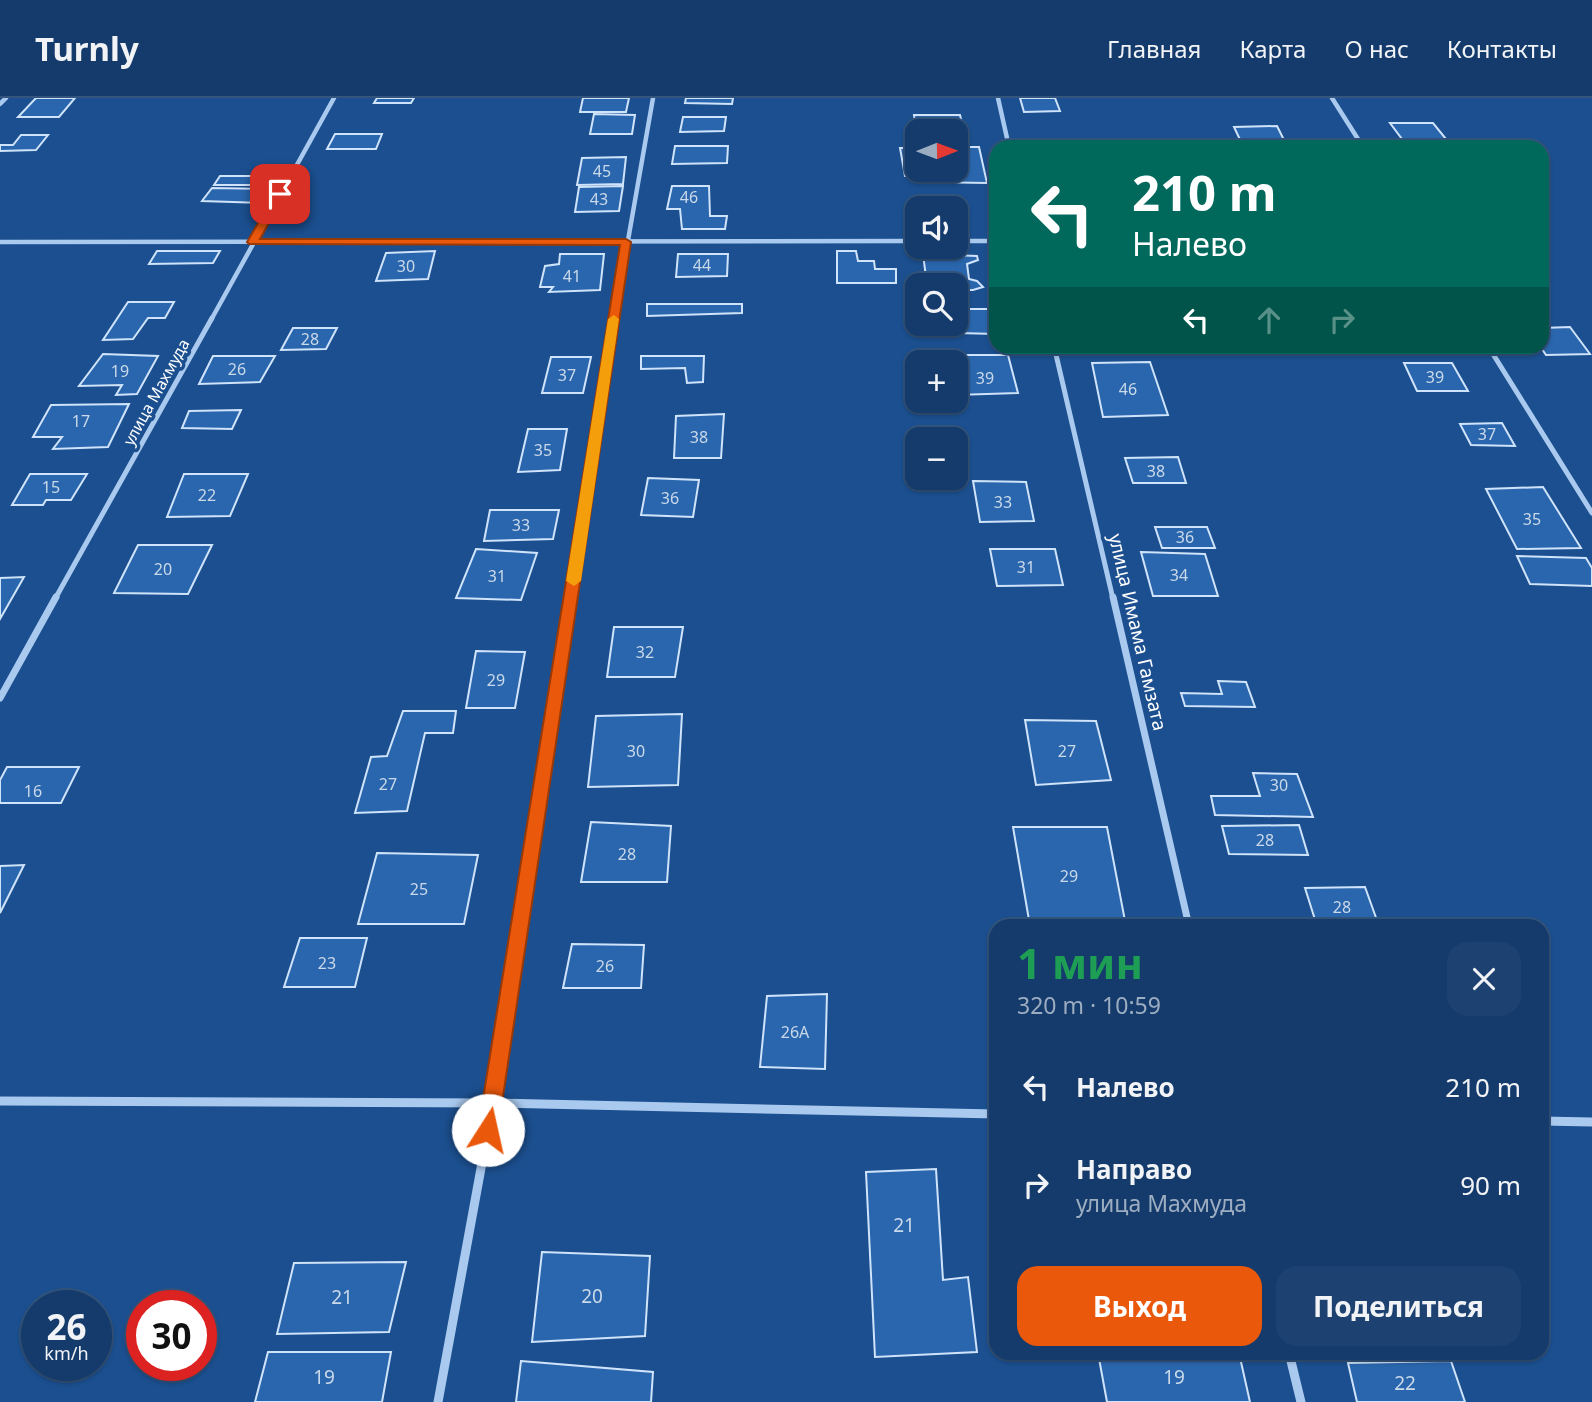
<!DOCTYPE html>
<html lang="ru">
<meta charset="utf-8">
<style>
:root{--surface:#143b6b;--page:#1d4271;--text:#f1f3f6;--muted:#9dadc1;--line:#33557e;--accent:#ea580c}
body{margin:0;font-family:"Noto Sans",sans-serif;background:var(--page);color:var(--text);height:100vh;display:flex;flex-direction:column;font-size:26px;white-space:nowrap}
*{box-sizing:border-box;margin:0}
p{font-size:23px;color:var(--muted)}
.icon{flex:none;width:38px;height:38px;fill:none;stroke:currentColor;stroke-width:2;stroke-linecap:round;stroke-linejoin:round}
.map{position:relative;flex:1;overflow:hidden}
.drawer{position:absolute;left:989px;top:821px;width:560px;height:441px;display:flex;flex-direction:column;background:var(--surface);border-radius:21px;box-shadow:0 2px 5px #0004,0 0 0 2px var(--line)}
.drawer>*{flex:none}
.hud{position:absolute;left:989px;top:42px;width:560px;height:214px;border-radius:21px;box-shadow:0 2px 5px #0004,0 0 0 2px var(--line);background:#00695c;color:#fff;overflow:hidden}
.needle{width:46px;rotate:89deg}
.tools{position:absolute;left:905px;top:21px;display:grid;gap:14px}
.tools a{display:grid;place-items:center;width:63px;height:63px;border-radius:14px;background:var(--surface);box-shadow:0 2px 5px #0004,0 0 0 2px var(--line);font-size:35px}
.speed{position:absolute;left:21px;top:1192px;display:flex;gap:14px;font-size:35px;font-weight:700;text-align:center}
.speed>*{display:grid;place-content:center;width:91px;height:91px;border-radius:50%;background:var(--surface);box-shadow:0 2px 5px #0004,0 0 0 2px var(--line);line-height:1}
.speed small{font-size:18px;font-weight:400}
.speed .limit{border:10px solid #d22;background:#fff;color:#111}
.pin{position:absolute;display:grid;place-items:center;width:60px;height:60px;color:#fff;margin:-30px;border-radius:14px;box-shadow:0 4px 10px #0006}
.me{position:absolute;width:77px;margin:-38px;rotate:10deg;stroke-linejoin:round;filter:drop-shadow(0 0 5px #0008)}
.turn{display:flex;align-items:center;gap:24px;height:147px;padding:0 28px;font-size:32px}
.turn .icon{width:91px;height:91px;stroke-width:2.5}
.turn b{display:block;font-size:49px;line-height:60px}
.lanes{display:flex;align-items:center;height:66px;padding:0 28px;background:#0003;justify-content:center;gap:35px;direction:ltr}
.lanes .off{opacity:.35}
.round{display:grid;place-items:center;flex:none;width:74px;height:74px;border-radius:21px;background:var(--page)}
.summary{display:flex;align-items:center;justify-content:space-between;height:119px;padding:0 28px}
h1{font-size:42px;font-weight:700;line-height:52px;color:#1e9e55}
.button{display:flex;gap:14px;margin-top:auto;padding:14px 28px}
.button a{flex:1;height:80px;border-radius:21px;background:var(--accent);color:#fff;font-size:28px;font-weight:700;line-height:80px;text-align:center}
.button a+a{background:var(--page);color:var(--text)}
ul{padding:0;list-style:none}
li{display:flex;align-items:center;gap:21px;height:98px;padding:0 28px}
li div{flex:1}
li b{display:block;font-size:26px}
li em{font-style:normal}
header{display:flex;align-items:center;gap:42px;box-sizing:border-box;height:98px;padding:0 35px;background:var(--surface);border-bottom:2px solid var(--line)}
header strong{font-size:33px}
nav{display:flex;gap:38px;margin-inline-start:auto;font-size:24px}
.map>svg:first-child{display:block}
.building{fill:#2a66ad;stroke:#cfe3fa;stroke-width:2}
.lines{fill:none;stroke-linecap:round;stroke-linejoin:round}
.street-far3{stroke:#a9c9ee;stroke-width:4.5}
.street-far2{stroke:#a9c9ee;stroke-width:5}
.street-far1{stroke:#a9c9ee;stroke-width:7}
.street{stroke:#a9c9ee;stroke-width:9}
.route{fill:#ea580c;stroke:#983908;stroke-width:2}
.slow{fill:#f59e0b}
.labels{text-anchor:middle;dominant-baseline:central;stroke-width:7;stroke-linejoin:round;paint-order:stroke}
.number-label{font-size:16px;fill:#cad9ea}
.far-street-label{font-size:16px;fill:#fff;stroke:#1b4f8f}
.street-label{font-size:19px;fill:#fff;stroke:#1b4f8f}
.near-number-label{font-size:19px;fill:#cad9ea}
</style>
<header>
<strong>Turnly</strong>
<nav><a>Главная</a><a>Карта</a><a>О нас</a><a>Контакты</a></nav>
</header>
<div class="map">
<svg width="1592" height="1304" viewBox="0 0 1592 1304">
<rect width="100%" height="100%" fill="#1b4f8f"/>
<g class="building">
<path d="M36 0H75L59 19H18Z"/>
<path d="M377 0H414L411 5H374Z"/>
<path d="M583 0H629L626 14H580Z"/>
<path d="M686 0H733L732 6 685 5Z"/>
<path d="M1020 0H1055L1060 13 1024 14Z"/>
<path d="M594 16 635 17 632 36H590Z"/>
<path d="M914 17H960L965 37H956V33H917V36Z"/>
<path d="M683 19H726L724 33 680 34Z"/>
<path d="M1390 25H1433L1446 41H1402Z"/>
<path d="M1277 28 1287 48H1243L1234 29Z"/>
<path d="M335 36H382L376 51H327Z"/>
<path d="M21 37H48L36 52 0 53V47H13Z"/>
<path d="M675 48H728L727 65 672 66Z"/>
<path d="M956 49H979L987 85 926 84 925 78H905L900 50H917V72H956Z"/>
<path d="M626 59 623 86 577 87 582 60Z"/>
<path d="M220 78H259L255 87H214Z"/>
<path d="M623 88 619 113 575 114 579 89Z"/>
<path d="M672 88H709L710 118H727L725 131H682L680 111H667Z"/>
<path d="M212 90 268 91 261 105 202 103Z"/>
<path d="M157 153H220L213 165 149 166Z"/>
<path d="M435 153 428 181 376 183 386 155Z"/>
<path d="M837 153H856L858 163H874L875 171H896V185H837Z"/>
<path d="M560 156H604L600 192 549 194 553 189H540L545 168 559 166Z"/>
<path d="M678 156H728L727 178 676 179Z"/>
<path d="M923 156 977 158 978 162 967 166 969 181 977 183 983 189 973 192H956V187H927Z"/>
<path d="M128 204H174L165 220H148L133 241 103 242Z"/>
<path d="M647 206H742V215L647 218Z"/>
<path d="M956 211H996V236L958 235Z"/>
<path d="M1570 229 1590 256 1546 257 1540 248 1542 230Z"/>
<path d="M293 230H337L326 251 281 252Z"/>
<path d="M103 256 158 258 137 296 116 297 122 287 79 288Z"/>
<path d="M941 257H1008L1018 295 956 297V264H942Z"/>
<path d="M213 258H275L260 284 199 286Z"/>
<path d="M641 258H704L703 284 687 285 685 270 641 271Z"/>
<path d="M551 259H591L583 295H542Z"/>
<path d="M1150 264 1168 317 1103 319 1092 265Z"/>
<path d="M1404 265H1452L1468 293H1417Z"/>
<path d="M129 306 108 349 53 351 62 339H33L51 307Z"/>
<path d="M241 312 232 331 182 330 189 313Z"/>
<path d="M724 316 721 360H674L676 318Z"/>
<path d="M1502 325 1515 348 1471 347 1460 326Z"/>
<path d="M528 331H567L560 372 518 374Z"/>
<path d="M1178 359 1186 385H1133L1125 360Z"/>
<path d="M30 376H87L71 402H46L43 407H12Z"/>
<path d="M184 376H248L230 418 167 419Z"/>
<path d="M648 380 699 382 693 419 641 417Z"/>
<path d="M973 383 1026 384 1034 423 980 424Z"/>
<path d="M1543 389 1581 450 1517 451 1486 391Z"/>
<path d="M490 412H559L553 441 484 443Z"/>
<path d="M1155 429H1207L1215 450H1162Z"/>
<path d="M138 447H212L188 496 114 495Z"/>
<path d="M476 451 537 455 521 502 456 500Z"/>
<path d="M990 451H1055L1063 487 997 488Z"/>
<path d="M1141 454 1205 456 1218 498H1153Z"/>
<path d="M1517 458 1586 460 1592 470V488L1530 486Z"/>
<path d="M24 479 0 521V480Z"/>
<path d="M614 529H683L675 579H607Z"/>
<path d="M476 553 525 554 515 610H466Z"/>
<path d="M1218 583 1246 584 1255 609 1185 608 1181 595 1222 596Z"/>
<path d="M403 613H456L453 635H425L407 713 355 715 371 659 387 658Z"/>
<path d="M682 616 678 687 588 689 596 618Z"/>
<path d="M1025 622 1096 623 1111 682 1036 687Z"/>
<path d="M7 669H79L61 705H0V682Z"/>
<path d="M1253 675 1297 676 1313 719 1215 717 1211 698H1260Z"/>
<path d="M591 724 671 728 667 784H581Z"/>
<path d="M1299 727 1308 757 1229 756 1222 728Z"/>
<path d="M1013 729H1107L1126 828H1030Z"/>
<path d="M377 755 478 757 464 826H358Z"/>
<path d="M24 767 0 815V768Z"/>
<path d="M1365 789 1379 828H1317L1305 790Z"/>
<path d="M300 840H367L355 889H284Z"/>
<path d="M572 846 644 847 641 890H563Z"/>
<path d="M827 896 825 971 760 969 767 898Z"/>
<path d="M936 1071 943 1182 968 1179 977 1254 875 1259 866 1074Z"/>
<path d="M542 1154 650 1158 645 1238 532 1244Z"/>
<path d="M406 1164 389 1234 277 1236 294 1165Z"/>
<path d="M268 1254H391L382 1304H255Z"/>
<path d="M1098 1255H1239L1250 1304H1107Z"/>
<path d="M521 1263 653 1274 651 1304H516Z"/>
<path d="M1451 1263 1465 1304H1357L1348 1265Z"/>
</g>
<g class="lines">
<g class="street-far3">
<path d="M998 0 1009 49"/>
<path d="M1332 0 1363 49"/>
<path d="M0 6 6 0"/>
<path d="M956 143H996"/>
<path d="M0 144 917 143"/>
<path d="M211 222 334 0"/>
<path d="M614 222 653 0"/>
</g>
<g class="street-far2">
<path d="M1054 248 1113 501"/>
<path d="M1488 248 1592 415"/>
<path d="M55 501 212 220"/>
<path d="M571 501 614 220"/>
</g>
<g class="street-far1">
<path d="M1113 499 1189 828"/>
<path d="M0 600 56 499"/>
<path d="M516 856 571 499"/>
</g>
<g class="street">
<path d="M0 1003 493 1005 996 1016"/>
<path d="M1542 1023 1592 1024"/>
<path d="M1289 1255 1301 1304"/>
<path d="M438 1304 493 1005 516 854"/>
</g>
</g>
<path class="route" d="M280 93 285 96 260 141H626L631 144 498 1032 496 1039 488 1042 481 1039 478 1032 620 147 249 146 247 144 275 96Z"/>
<path class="slow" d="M614 217 619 221 581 483 574 488 566 483 608 221Z"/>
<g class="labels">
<g class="number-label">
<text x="602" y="73">45</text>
<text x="689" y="99">46</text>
<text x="599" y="101">43</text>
<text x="702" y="167">44</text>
<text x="406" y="168">30</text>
<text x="572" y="178">41</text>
<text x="310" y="241">28</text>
<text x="237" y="271">26</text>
<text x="120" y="273">19</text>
<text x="567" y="277">37</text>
<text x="1435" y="279">39</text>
<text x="985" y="280">39</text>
<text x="1128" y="291">46</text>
<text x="81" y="323">17</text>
<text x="1487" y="336">37</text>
<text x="699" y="339">38</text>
<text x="543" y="352">35</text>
<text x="1156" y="373">38</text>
<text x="51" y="389">15</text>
<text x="207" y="397">22</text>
<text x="670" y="400">36</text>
<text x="1003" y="404">33</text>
<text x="1532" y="421">35</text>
<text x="521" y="427">33</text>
<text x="1185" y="439">36</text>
<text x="1026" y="469">31</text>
<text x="163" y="471">20</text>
<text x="1179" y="477">34</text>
<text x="497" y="478">31</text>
<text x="645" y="554">32</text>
<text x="496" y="582">29</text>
<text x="636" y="653">30</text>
<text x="1067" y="653">27</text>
<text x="388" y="686">27</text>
<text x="1279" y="687">30</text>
<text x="33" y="693">16</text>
<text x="1265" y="742">28</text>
<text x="627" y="756">28</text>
<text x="1069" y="778">29</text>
<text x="419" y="791">25</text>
<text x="1342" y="809">28</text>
<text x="327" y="865">23</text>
<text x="605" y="868">26</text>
<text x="795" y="934">26А</text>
</g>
<g class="far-street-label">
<text transform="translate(156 294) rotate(-61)">улица Махмуда</text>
</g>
<g class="street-label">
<text transform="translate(1138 534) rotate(77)">улица Имама Гамзата</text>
</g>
<g class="near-number-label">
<text x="904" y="1127">21</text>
<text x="592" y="1198">20</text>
<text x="342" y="1199">21</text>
<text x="324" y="1279">19</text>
<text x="1174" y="1279">19</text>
<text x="1405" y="1285">22</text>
</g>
</g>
</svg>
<div class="tools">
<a><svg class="needle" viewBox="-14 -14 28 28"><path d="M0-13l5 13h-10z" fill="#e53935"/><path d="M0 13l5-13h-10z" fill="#9dadc1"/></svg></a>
<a><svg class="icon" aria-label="sound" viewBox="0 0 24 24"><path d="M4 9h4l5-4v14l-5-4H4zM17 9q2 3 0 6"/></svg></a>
<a><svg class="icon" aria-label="search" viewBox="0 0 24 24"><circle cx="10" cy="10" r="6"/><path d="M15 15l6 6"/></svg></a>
<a>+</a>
<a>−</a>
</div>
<div class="speed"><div>26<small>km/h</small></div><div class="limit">30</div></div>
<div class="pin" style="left:280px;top:96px;background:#d93025"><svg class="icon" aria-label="arrive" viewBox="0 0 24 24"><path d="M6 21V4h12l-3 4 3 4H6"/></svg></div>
<svg class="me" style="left:488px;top:1032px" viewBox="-20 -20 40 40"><circle r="19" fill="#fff"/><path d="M0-13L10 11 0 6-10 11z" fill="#ea580c"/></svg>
<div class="hud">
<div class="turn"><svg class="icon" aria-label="left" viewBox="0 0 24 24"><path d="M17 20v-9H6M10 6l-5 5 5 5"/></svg><div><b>210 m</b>Налево</div></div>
<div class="lanes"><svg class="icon" aria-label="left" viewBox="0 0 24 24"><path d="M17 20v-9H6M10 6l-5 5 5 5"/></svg><svg class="icon off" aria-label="ahead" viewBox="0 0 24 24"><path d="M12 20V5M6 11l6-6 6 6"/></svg><svg class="icon off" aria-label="right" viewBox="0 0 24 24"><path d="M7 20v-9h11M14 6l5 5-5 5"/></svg></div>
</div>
<section class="drawer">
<div class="summary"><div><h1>1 мин</h1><p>320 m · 10:59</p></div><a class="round"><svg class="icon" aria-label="close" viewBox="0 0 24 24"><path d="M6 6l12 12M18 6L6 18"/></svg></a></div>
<ul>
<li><svg class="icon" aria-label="left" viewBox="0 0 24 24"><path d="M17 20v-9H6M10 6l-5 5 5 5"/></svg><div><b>Налево</b></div><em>210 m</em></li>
<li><svg class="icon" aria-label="right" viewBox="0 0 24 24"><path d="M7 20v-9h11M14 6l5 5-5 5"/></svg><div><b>Направо</b><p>улица Махмуда</p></div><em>90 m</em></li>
</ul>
<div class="button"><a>Выход</a><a>Поделиться</a></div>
</section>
</div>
